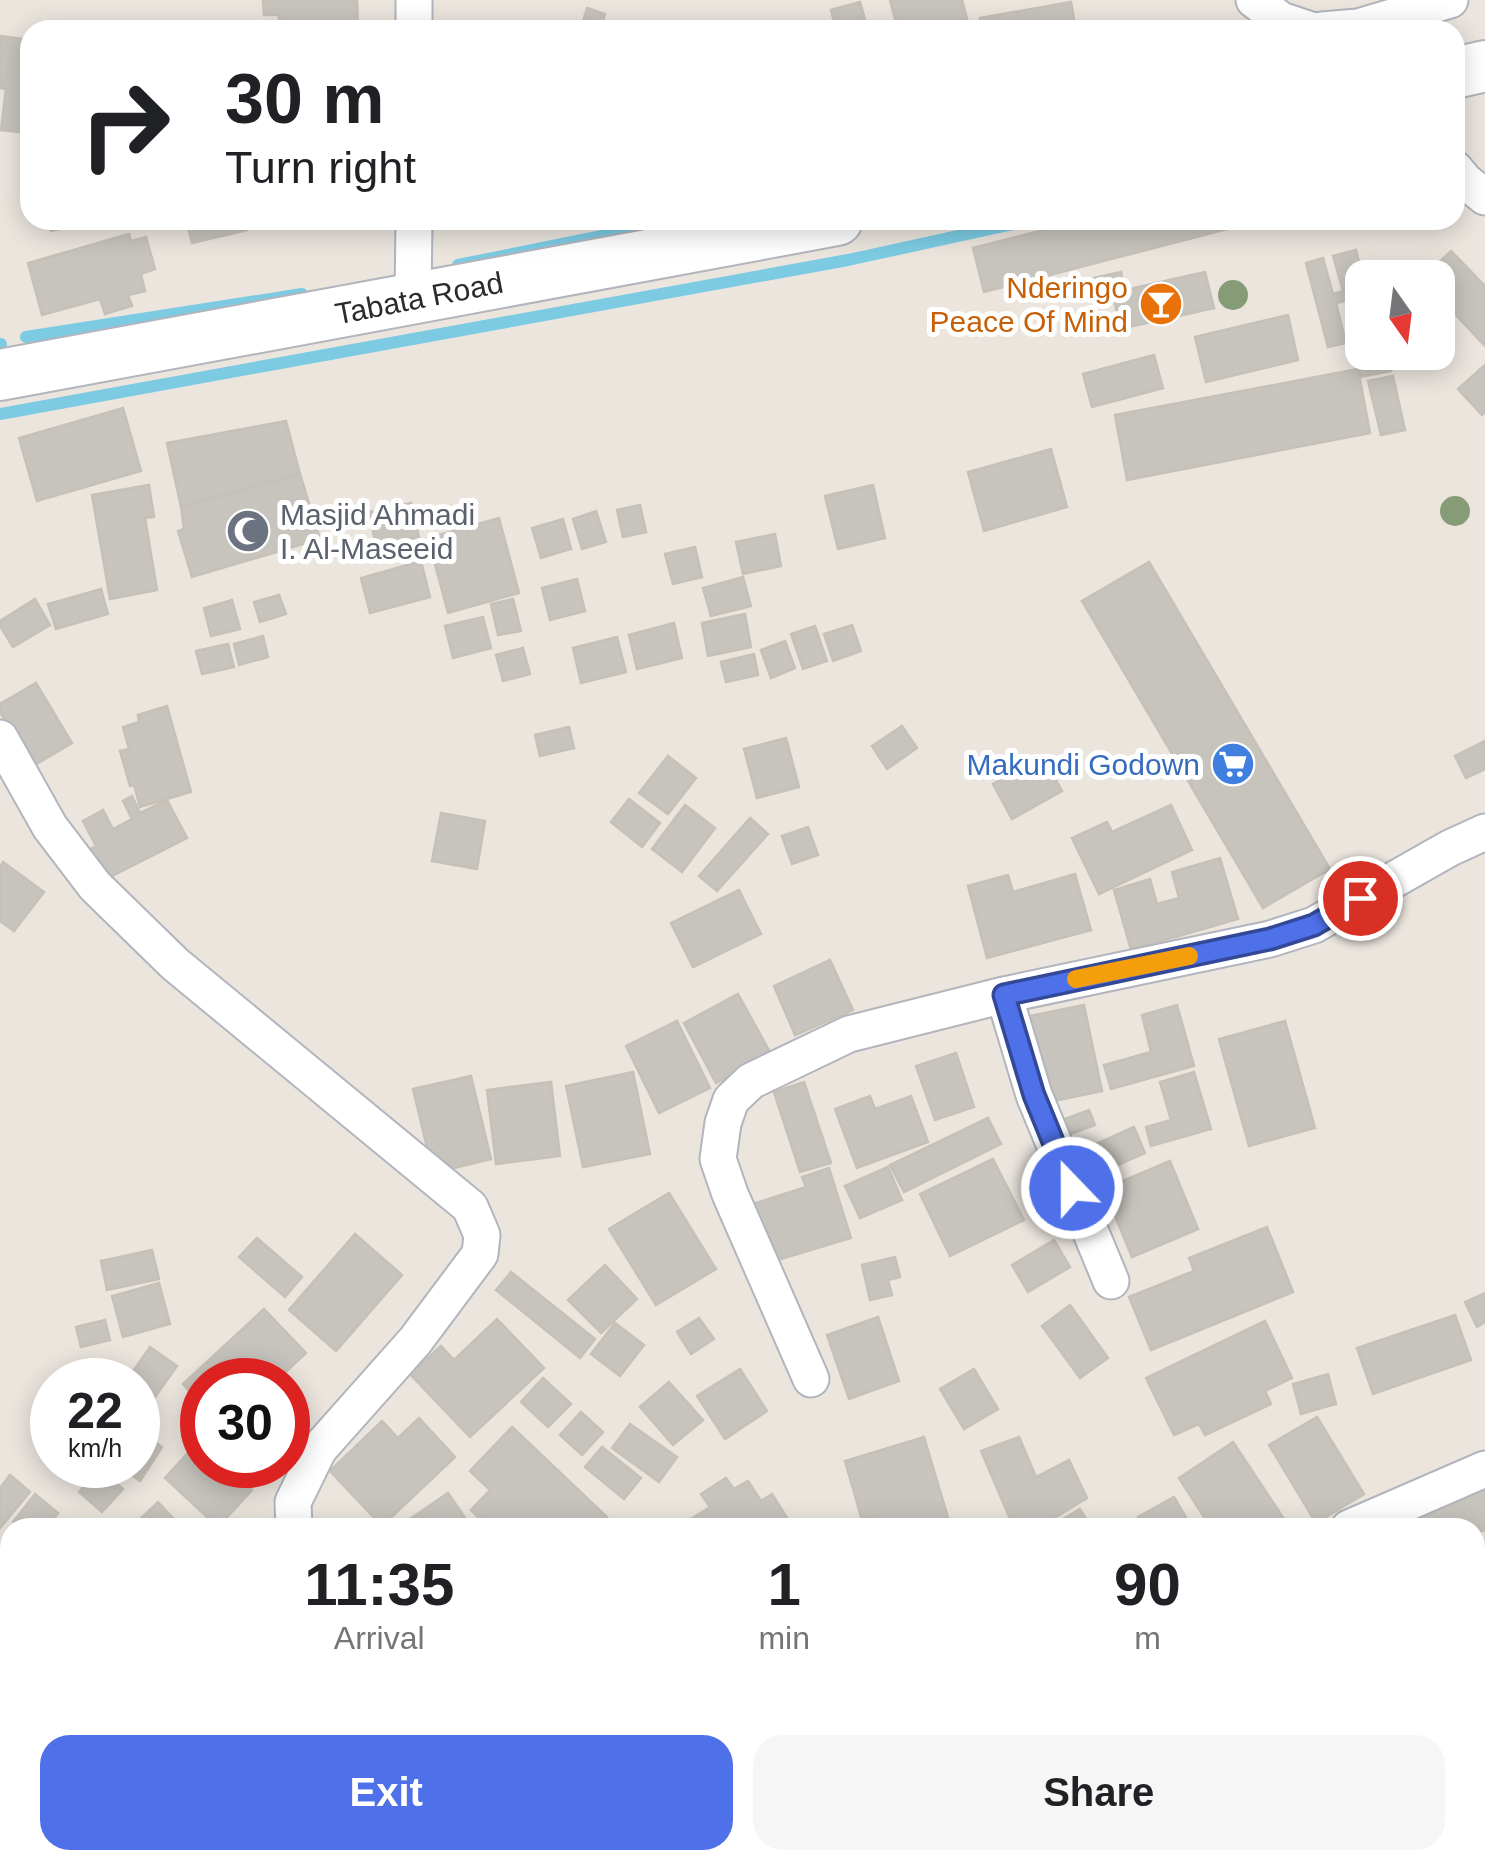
<!DOCTYPE html>
<style>
:root{--surface:#fff;--page:#f6f6f6;--text:#202124;--muted:#757577;--accent:#4e70e8}
body{margin:0;font-family:Arial,sans-serif;background:var(--page);color:var(--text);height:100vh;display:flex;flex-direction:column;font-size:38px;white-space:nowrap}
*{box-sizing:border-box;margin:0}
p{font-size:32px;color:var(--muted)}
.icon{flex:none;width:55px;height:55px;fill:none;stroke:currentColor;stroke-width:2;stroke-linecap:round;stroke-linejoin:round}
.map{position:relative;flex:1;overflow:hidden}
.side{position:absolute;left:0px;top:1518px;width:1485px;height:352px;display:flex;flex-direction:column;background:var(--surface);border-radius:30px 30px 0 0;box-shadow:0 5px 25px #0003}
.side>*{flex:none}
.top-card{position:absolute;left:20px;top:20px;width:1445px;height:210px;border-radius:30px;box-shadow:0 5px 25px #0003;background:#fff;color:var(--text);overflow:hidden}
.needle{width:65px;rotate:166deg}
.buttons{position:absolute;left:1345px;top:260px;display:grid;gap:20px}
.buttons a{display:grid;place-items:center;width:110px;height:110px;border-radius:20px;background:var(--surface);box-shadow:0 5px 25px #0003;font-size:50px}
.speed{position:absolute;left:30px;top:1358px;display:flex;gap:20px;font-size:50px;font-weight:700;text-align:center}
.speed>*{display:grid;place-content:center;width:130px;height:130px;border-radius:50%;background:var(--surface);box-shadow:0 5px 25px #0003;line-height:1}
.speed small{font-size:25px;font-weight:400}
.speed .limit{border:15px solid #d22;background:#fff;color:#111}
.pin{position:absolute;display:grid;place-items:center;width:85px;height:85px;color:#fff;margin:-42px;border:5px solid #fff;border-radius:50%;box-shadow:0 2px 10px #0007}
.me{position:absolute;width:110px;margin:-55px;rotate:338deg;stroke-linejoin:round;filter:drop-shadow(0 0 8px #0008)}
.turn{display:flex;align-items:center;gap:35px;height:210px;padding:0 40px;font-size:45px}
.turn .icon{width:130px;height:130px;stroke-width:2.5}
.turn b{display:block;font-size:70px;line-height:85px}
.eta{display:flex;justify-content:space-evenly;align-items:center;height:170px;text-align:center}
.eta b{font-size:60px;font-weight:600;line-height:70px}
.cta{display:flex;gap:20px;margin-top:auto;padding:20px 40px}
.cta a{flex:1;height:115px;border-radius:30px;background:var(--accent);color:#fff;font-size:40px;font-weight:600;line-height:115px;text-align:center}
.cta a+a{background:var(--page);color:var(--text)}
.map>svg:first-child{display:block}
.lines{fill:none;stroke-linecap:round;stroke-linejoin:round}
.stream{stroke:#7ccbe3;stroke-width:12}
.building{fill:#c7c3bd;stroke:#c6c1b8;stroke-width:2.5}
.minor-casing{stroke:#b2b5bd;stroke-width:39}
.secondary-casing{stroke:#b2b5bd;stroke-width:54}
.minor{stroke:#fff;stroke-width:35}
.secondary{stroke:#fff;stroke-width:50}
.tree{fill:#859c76}
.route-casing{stroke:#334997;stroke-width:25}
.route{stroke:#4e70e8;stroke-width:18}
.slow{stroke:#f59e0b;stroke-width:18}
.labels{text-anchor:middle;dominant-baseline:central;stroke-width:10;stroke-linejoin:round;paint-order:stroke}
.food-label{font-size:30px;fill:#c56008;stroke:#fff;text-anchor:end}
.street-label{font-size:30px;fill:#2b2b2b;stroke:#fff}
.worship-label{font-size:30px;fill:#5b616d;stroke:#fff;text-anchor:start}
.shop-label{font-size:30px;fill:#366cbe;stroke:#fff;text-anchor:end}
</style>
<div class="map">
<svg width="1485" height="1868" viewBox="0 0 1485 1868">
<rect width="100%" height="100%" fill="#ebe5de"/>
<g class="lines">
<g class="stream">
<path d="M458 265 681 220"/>
<path d="M26 337 302 294"/>
<path d="M0 345 1 344"/>
<path d="M0 414 848 260 1031 220"/>
</g>
</g>
<g class="building">
<path d="M263 0H357L358 30H278L279 15H264Z"/>
<path d="M890 0H962L970 30H898Z"/>
<path d="M860 2 868 30H836L831 10Z"/>
<path d="M1071 2 1076 30H982L980 18Z"/>
<path d="M587 8 605 14 600 30 581 28Z"/>
<path d="M0 36 24 39 22 55 30 56V133L1 130 6 89 0 88Z"/>
<path d="M48 220H99L51 231Z"/>
<path d="M186 220H245L247 230 192 243Z"/>
<path d="M262 220H357L263 228Z"/>
<path d="M1082 220H1262L984 292 973 248Z"/>
<path d="M129 234 131 241 146 237 155 269 141 274 145 291 128 295 132 306 105 314 100 299 42 315 28 263Z"/>
<path d="M1356 250 1363 278 1362 325 1355 327 1348 300 1336 303 1346 343 1328 347 1306 263 1323 258 1333 294 1343 291 1333 256Z"/>
<path d="M1451 251 1485 286V346L1438 296V278H1423Z"/>
<path d="M1121 272 1125 290 1205 272 1214 308 1120 329 1113 293 1099 297 1094 278Z"/>
<path d="M1288 315 1298 360 1206 382 1195 337Z"/>
<path d="M1362 331V352H1388L1391 371 1360 377 1353 333Z"/>
<path d="M1154 355 1163 388 1092 407 1083 374Z"/>
<path d="M1485 365V412L1482 415 1458 389Z"/>
<path d="M1358 369 1370 433 1127 480 1115 415Z"/>
<path d="M1393 376 1405 430 1381 435 1368 381Z"/>
<path d="M123 408 141 471 37 501 19 438Z"/>
<path d="M286 421 300 474 181 507 167 443Z"/>
<path d="M1051 449 1067 507 984 531 968 472Z"/>
<path d="M300 474 320 539 192 577 178 531 184 529 181 507Z"/>
<path d="M149 485 154 517 145 518 157 590 110 599 92 495Z"/>
<path d="M873 485 885 538 838 549 825 496Z"/>
<path d="M411 503 419 537 376 546 369 512Z"/>
<path d="M640 505 646 532 623 537 617 510Z"/>
<path d="M596 511 606 542 582 549 573 519Z"/>
<path d="M499 518 519 593 448 613 428 538Z"/>
<path d="M563 519 571 549 541 558 532 528Z"/>
<path d="M775 534 781 566 743 574 736 542Z"/>
<path d="M695 547 702 577 673 584 665 554Z"/>
<path d="M421 561 430 597 370 613 361 578Z"/>
<path d="M1149 562 1330 869 1263 908 1082 601Z"/>
<path d="M743 577 751 606 711 616 703 588Z"/>
<path d="M577 579 585 611 550 620 542 588Z"/>
<path d="M101 589 108 614 56 629 48 604Z"/>
<path d="M279 595 286 614 260 622 254 602Z"/>
<path d="M35 599 50 625 13 647 0 626V621Z"/>
<path d="M513 599 521 631 498 635 491 604Z"/>
<path d="M232 600 240 629 211 636 204 608Z"/>
<path d="M745 614 751 647 708 656 702 623Z"/>
<path d="M483 617 491 648 453 658 445 626Z"/>
<path d="M674 623 682 658 637 669 629 635Z"/>
<path d="M852 625 861 651 833 661 824 634Z"/>
<path d="M815 626 827 661 803 669 791 634Z"/>
<path d="M263 636 268 657 239 665 234 644Z"/>
<path d="M617 637 626 672 581 683 573 648Z"/>
<path d="M785 641 795 668 771 678 761 650Z"/>
<path d="M228 644 234 667 202 674 196 651Z"/>
<path d="M523 648 530 674 503 681 496 655Z"/>
<path d="M754 654 758 675 726 682 721 662Z"/>
<path d="M36 683 72 743 33 766 0 712V704Z"/>
<path d="M167 706 191 792 140 807 134 785 130 786 120 751 129 749 123 727 139 722 138 715Z"/>
<path d="M902 726 917 748 887 769 872 746Z"/>
<path d="M569 727 574 748 540 756 535 735Z"/>
<path d="M786 738 799 787 757 798 744 749Z"/>
<path d="M1485 741V769L1466 778 1455 756Z"/>
<path d="M668 756 696 778 668 814 639 793Z"/>
<path d="M1043 756 1062 791 1012 819 993 784Z"/>
<path d="M132 796 140 813 167 800 187 838 106 879 90 849 96 846 83 821 103 810 113 829 132 819 123 801Z"/>
<path d="M629 799 660 823 642 847 611 822Z"/>
<path d="M685 805 715 828 682 872 652 849Z"/>
<path d="M1171 805 1192 850 1099 894 1072 838 1107 822 1112 832Z"/>
<path d="M441 813 485 821 477 869 432 861Z"/>
<path d="M750 818 768 834 717 891 699 876Z"/>
<path d="M808 827 818 855 792 864 782 836Z"/>
<path d="M1220 858 1238 919 1131 950 1114 890 1150 879 1157 904 1179 898 1172 872Z"/>
<path d="M3 862 44 892 14 931 0 921V867Z"/>
<path d="M1075 874 1091 930 987 958 968 886 1008 875 1013 892Z"/>
<path d="M739 890 761 934 693 967 671 923Z"/>
<path d="M830 960 853 1010 795 1035 774 986Z"/>
<path d="M738 994 771 1054 716 1083 684 1023Z"/>
<path d="M1084 1005 1102 1091 1044 1103 1025 1017Z"/>
<path d="M1177 1005 1194 1066 1111 1089 1104 1065 1151 1052 1142 1015Z"/>
<path d="M677 1021 710 1088 659 1113 626 1046Z"/>
<path d="M1285 1021 1315 1128 1249 1146 1219 1039Z"/>
<path d="M956 1053 974 1107 935 1120 916 1066Z"/>
<path d="M633 1072 650 1154 583 1167 566 1086Z"/>
<path d="M1194 1072 1211 1129 1151 1146 1146 1127 1171 1120 1160 1082Z"/>
<path d="M471 1076 491 1159 433 1173 413 1089Z"/>
<path d="M551 1082 560 1156 496 1164 487 1090Z"/>
<path d="M804 1082 831 1163 800 1172 774 1092Z"/>
<path d="M870 1096 875 1109 911 1096 928 1142 857 1168 835 1109Z"/>
<path d="M1089 1110 1095 1125 1068 1135 1062 1120Z"/>
<path d="M988 1118 1001 1144 904 1192 890 1165Z"/>
<path d="M1134 1127 1145 1153 1094 1175 1083 1150Z"/>
<path d="M993 1159 1024 1220 950 1256 920 1194Z"/>
<path d="M1170 1161 1198 1229 1132 1257 1104 1189Z"/>
<path d="M888 1167 902 1200 860 1218 845 1186Z"/>
<path d="M829 1168 851 1238 771 1262 753 1204 806 1187 802 1177Z"/>
<path d="M669 1193 716 1269 656 1305 609 1229Z"/>
<path d="M1267 1227 1293 1292 1151 1350 1129 1297 1194 1271 1189 1258Z"/>
<path d="M355 1234 402 1275 336 1351 289 1310Z"/>
<path d="M257 1238 302 1277 285 1297 239 1257Z"/>
<path d="M1054 1240 1070 1267 1028 1292 1012 1265Z"/>
<path d="M152 1250 159 1279 107 1290 101 1261Z"/>
<path d="M895 1257 900 1277 888 1280 892 1295 870 1300 862 1265Z"/>
<path d="M605 1265 637 1299 601 1333 568 1300Z"/>
<path d="M511 1272 595 1339 580 1358 496 1290Z"/>
<path d="M159 1283 170 1324 123 1337 112 1296Z"/>
<path d="M1485 1293V1322L1477 1327 1465 1302Z"/>
<path d="M1070 1305 1108 1358 1080 1378 1042 1326Z"/>
<path d="M264 1309 306 1353 277 1380H202V1405L183 1384Z"/>
<path d="M1455 1315 1471 1360 1373 1394 1357 1348Z"/>
<path d="M878 1317 899 1381 849 1399 827 1335Z"/>
<path d="M699 1318 714 1339 691 1354 677 1332Z"/>
<path d="M497 1319 544 1368 470 1437 410 1374 441 1346 454 1360Z"/>
<path d="M105 1320 110 1340 81 1347 76 1327Z"/>
<path d="M1265 1321 1292 1378 1265 1391 1271 1404 1205 1435 1199 1424 1174 1435 1146 1378Z"/>
<path d="M615 1323 644 1345 620 1376 591 1354Z"/>
<path d="M150 1347 177 1366 145 1411 138 1405V1380H127Z"/>
<path d="M740 1369 767 1411 725 1439 697 1396Z"/>
<path d="M974 1369 998 1409 964 1429 940 1389Z"/>
<path d="M1328 1374 1336 1404 1301 1414 1293 1384Z"/>
<path d="M543 1378 571 1404 548 1427 521 1402Z"/>
<path d="M669 1382 703 1420 673 1445 640 1407Z"/>
<path d="M581 1412 603 1432 582 1455 560 1435Z"/>
<path d="M1317 1417 1364 1494 1316 1523 1269 1445Z"/>
<path d="M419 1418 455 1457 382 1526 330 1471 382 1421 398 1438Z"/>
<path d="M630 1424 677 1457 659 1482 612 1448Z"/>
<path d="M512 1427 607 1517 597 1528H489L471 1510 490 1490 470 1471Z"/>
<path d="M138 1430 162 1447 140 1481 117 1465H138Z"/>
<path d="M924 1437 949 1521 925 1528H881L877 1516 862 1520 845 1461Z"/>
<path d="M1019 1437 1036 1477 1069 1460 1087 1498 1038 1528H1014L981 1451Z"/>
<path d="M198 1442 202 1446V1465H224L252 1490 218 1527 165 1478Z"/>
<path d="M1233 1442 1286 1522 1279 1528H1211L1179 1478Z"/>
<path d="M602 1447 641 1478 624 1499 585 1467Z"/>
<path d="M100 1469 123 1489 102 1512 79 1492Z"/>
<path d="M10 1475 30 1492 0 1528V1488Z"/>
<path d="M726 1478 734 1489 748 1481 761 1501 772 1494 791 1524 786 1528H677L710 1507 701 1494Z"/>
<path d="M1485 1487V1530L1475 1533V1528H1410L1405 1512Z"/>
<path d="M448 1493 472 1528H397Z"/>
<path d="M35 1494 58 1513 47 1528H20L13 1522Z"/>
<path d="M1174 1497 1192 1528H1143L1138 1517Z"/>
<path d="M158 1502 182 1528H131Z"/>
<path d="M1080 1509 1091 1528H1048Z"/>
<path d="M0 1564 10 1577V1666L0 1654Z"/>
<path d="M1485 1571V1655L1475 1634V1576Z"/>
<path d="M1475 1735 1485 1753V1827L1475 1832Z"/>
<path d="M103 1860H138L130 1868H97L96 1867Z"/>
<path d="M268 1860H328L331 1868H271Z"/>
<path d="M345 1860H418L420 1868H347Z"/>
<path d="M834 1860H893L898 1868H823Z"/>
<path d="M985 1860H1068L1071 1868H988Z"/>
<path d="M1127 1860H1205L1206 1861 1184 1868H1130Z"/>
</g>
<g class="lines">
<g class="minor-casing">
<g id="minor">
<path d="M414 0V30"/>
<path d="M1254 0 1281 20 1311 30"/>
<path d="M1322 30 1358 27 1450 0"/>
<path d="M1455 169 1465 181 1485 197"/>
<path d="M413 299 414 220"/>
<path d="M0 738 50 827 95 886 175 964 470 1207 482 1235 480 1254 415 1341 319 1449 293 1502 294 1528"/>
<path d="M1004 995 1034 1095 1111 1281"/>
<path d="M811 1379 730 1194 718 1159 723 1123 731 1100 751 1081 849 1034 1004 995 1270 939 1314 925 1450 848 1485 832"/>
<path d="M1349 1528 1485 1469"/>
<path d="M1475 1692 1485 1687"/>
<path d="M0 1782 10 1771"/>
<path d="M527 1860 530 1868"/>
<path d="M1110 1860 1113 1868"/>
<path d="M805 1868 815 1860"/>
<path d="M1237 1868 1258 1860"/>
</g>
</g>
<g class="secondary-casing">
<g id="secondary">
<path d="M1455 73 1485 66"/>
<path d="M0 375 837 220"/>
</g>
</g>
<use href="#minor" class="minor"/>
<use href="#secondary" class="secondary"/>
</g>
<g class="tree">
<circle cx="1233" cy="295" r="15"/>
<circle cx="1455" cy="511" r="15"/>
</g>
<g class="lines">
<g class="route-casing">
<path id="route" d="M1072 1188 1034 1095 1004 995 1270 939 1314 925 1360 898"/>
</g>
<use href="#route" class="route"/>
<path class="slow" d="M1076 979 1189 956"/>
</g>
<defs>
<g id="bar-disc" transform="scale(2.25)"><circle r="9.5" fill="#e8710a" stroke="#fff"/><path d="M-6-5H6L.8 .8V4.5H3.5V6h-7V4.5H-.8V.8Z" fill="#fff"/></g>
<g id="mosque-disc" transform="scale(2.25)"><circle r="9.5" fill="#6b7280" stroke="#fff"/><path d="M3.5-4.9A6 6 0 1 0 3.5 4.9A5 5 0 1 1 3.5-4.9Z" fill="#fff"/></g>
<g id="supermarket-disc" transform="scale(2.25)"><circle r="9.5" fill="#3f7fe0" stroke="#fff"/><path d="M-6-5.5h2.5l.6 2H6L4.5 2H-2.5L-4.4-4H-6ZM-1.5 3.2a1.3 1.3 0 1 0 .1 0ZM3 3.2a1.3 1.3 0 1 0 .1 0Z" fill="#fff"/></g>
</defs>
<g fill-rule="evenodd">
<use href="#bar-disc" x="1161" y="304"/>
<use href="#mosque-disc" x="248" y="531"/>
<use href="#supermarket-disc" x="1233" y="764"/>
</g>
<g class="labels">
<g class="food-label">
<text x="1128" y="287">Nderingo<tspan x="1128" dy="34">Peace Of Mind</tspan></text>
</g>
<g class="street-label">
<text transform="translate(419 298) rotate(-11)">Tabata Road</text>
</g>
<g class="worship-label">
<text x="280" y="514">Masjid Ahmadi<tspan x="280" dy="34">I. Al-Maseeid</tspan></text>
</g>
<g class="shop-label">
<text x="1200" y="764">Makundi Godown</text>
</g>
</g>
</svg>
<div class="buttons">
<a><svg class="needle" viewBox="-14 -14 28 28"><path d="M0-13l5 13h-10z" fill="#e53935"/><path d="M0 13l5-13h-10z" fill="#757577"/></svg></a>
</div>
<div class="speed"><div>22<small>km/h</small></div><div class="limit">30</div></div>
<div class="pin" style="left:1360px;top:898px;background:#d93025"><svg class="icon" aria-label="arrive" viewBox="0 0 24 24"><path d="M6 21V4h12l-3 4 3 4H6"/></svg></div>
<svg class="me" style="left:1072px;top:1188px" viewBox="-20 -20 40 40"><circle r="17" fill="#4e70e8" stroke="#fff" stroke-width="3"/><path d="M0-11L8 9 0 5-8 9z" fill="#fff"/></svg>
<div class="top-card">
<div class="turn"><svg class="icon" aria-label="right" viewBox="0 0 24 24"><path d="M7 20v-9h11M14 6l5 5-5 5"/></svg><div><b>30 m</b>Turn right</div></div>
</div>
<section class="side">
<div class="eta">
<div><b>11:35</b><p>Arrival</p></div>
<div><b>1</b><p>min</p></div>
<div><b>90</b><p>m</p></div>
</div>
<div class="cta"><a>Exit</a><a>Share</a></div>
</section>
</div>
